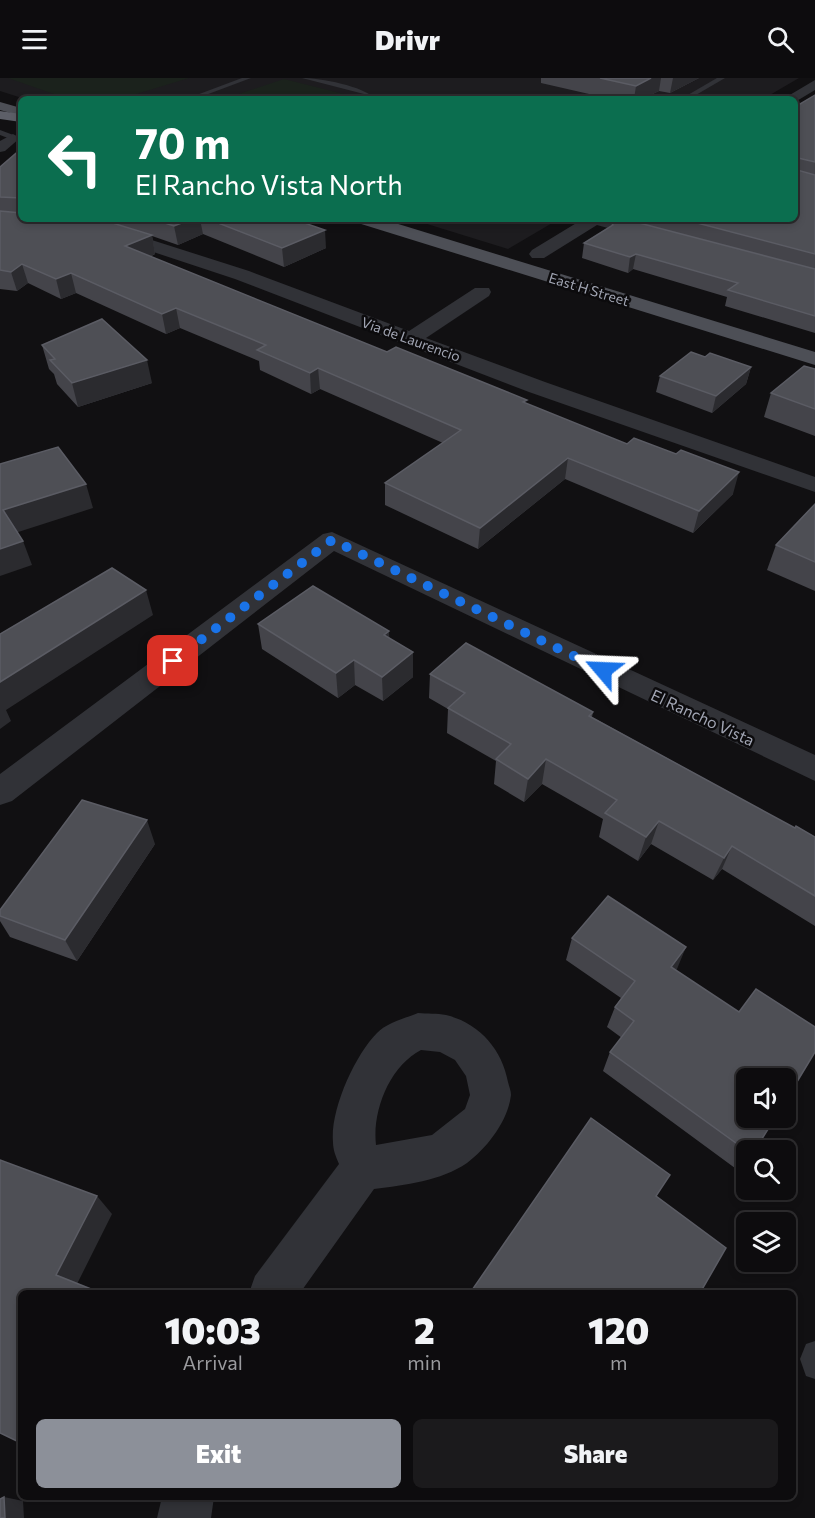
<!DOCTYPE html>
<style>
:root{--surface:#0d0c0e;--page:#1b1a1c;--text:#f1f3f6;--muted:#9a9b9e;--line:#2d2c2e;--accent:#8c9099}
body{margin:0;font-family:Commissioner,sans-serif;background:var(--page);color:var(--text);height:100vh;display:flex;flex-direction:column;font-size:22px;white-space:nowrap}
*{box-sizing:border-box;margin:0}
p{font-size:20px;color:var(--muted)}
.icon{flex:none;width:33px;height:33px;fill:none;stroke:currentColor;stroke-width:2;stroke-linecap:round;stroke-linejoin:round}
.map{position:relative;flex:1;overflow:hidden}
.side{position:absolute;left:18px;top:1212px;width:778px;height:210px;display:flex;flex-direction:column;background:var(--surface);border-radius:9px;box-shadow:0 3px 9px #0003,0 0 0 2px var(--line)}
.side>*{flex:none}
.guide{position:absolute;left:18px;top:18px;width:780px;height:126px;border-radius:9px;box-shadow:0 3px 9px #0003,0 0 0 2px var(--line);background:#0b6e4f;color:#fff;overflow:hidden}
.controls{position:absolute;left:736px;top:990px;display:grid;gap:12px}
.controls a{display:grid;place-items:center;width:60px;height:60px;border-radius:9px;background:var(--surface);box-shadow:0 3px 9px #0003,0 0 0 2px var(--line);font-size:30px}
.pin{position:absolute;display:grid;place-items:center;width:51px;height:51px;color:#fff;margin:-26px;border-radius:12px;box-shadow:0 3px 9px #0006}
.me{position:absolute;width:66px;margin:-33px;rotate:296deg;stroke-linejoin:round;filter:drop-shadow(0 0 4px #0008)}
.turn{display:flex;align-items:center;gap:21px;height:126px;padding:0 18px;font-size:27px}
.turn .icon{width:78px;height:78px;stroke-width:2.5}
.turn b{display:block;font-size:42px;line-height:51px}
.eta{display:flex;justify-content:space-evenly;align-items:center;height:102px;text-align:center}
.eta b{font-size:36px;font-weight:800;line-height:42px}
.button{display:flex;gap:12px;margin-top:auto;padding:12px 18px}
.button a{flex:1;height:69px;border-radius:9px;background:var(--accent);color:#fff;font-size:24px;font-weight:800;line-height:69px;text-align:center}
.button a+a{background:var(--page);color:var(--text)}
header{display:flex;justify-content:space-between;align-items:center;height:78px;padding:0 18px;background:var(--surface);font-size:27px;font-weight:800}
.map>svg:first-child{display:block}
.built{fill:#1d1c1f}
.green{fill:#1b221c}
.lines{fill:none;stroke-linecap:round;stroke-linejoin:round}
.service{fill:#313237;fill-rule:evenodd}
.minor{fill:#313237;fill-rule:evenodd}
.primary{fill:#4d4f56;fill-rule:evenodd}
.motorway{fill:#5d5f68;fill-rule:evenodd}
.wall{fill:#44444a}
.shaded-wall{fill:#2b2b2f}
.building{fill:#4e4f55;stroke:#5b5c64;stroke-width:1.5}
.route{stroke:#1a73e8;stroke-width:10;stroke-dasharray:0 18}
.labels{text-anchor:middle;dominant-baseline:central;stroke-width:5;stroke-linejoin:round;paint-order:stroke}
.far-street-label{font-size:14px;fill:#a1a5b3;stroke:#0c0b0d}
.street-label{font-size:16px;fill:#a1a5b3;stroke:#0c0b0d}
</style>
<header><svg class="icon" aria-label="menu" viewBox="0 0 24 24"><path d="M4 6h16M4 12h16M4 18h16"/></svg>Drivr<svg class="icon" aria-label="search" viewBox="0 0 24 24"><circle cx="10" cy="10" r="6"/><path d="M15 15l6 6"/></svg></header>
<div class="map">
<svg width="815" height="1440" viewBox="0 0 815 1440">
<rect width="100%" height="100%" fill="#111012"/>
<g class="built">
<path d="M0 0H799L763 21H25L0 13Z"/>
<path d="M411 141H559L508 171Z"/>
</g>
<g class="green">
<path d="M8 0H189L120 21H68Z"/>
<path d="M284 1 364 21H224Z"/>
</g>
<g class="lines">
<g class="service">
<path d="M242 0H251L195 21H186Z"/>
<path d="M302 0C320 0 364 8 375 21H368L364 16Z"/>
<path d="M717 0H725L689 21H681Z"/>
<path d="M0 52 16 58 17 60 13 62 0 57Z"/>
<path d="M815 1263V1301L806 1298 800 1281 806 1266Z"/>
</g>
<g class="minor">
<path d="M815 2V12L795 24V21H783Z"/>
<path d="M13 56 20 60 5 73 0 74V63Z"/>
<path d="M583 141H613L660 154 663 158 660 162 654 163 597 147 544 180H532L529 176 532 172Z"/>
<path d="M111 149 249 193 409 253 475 210H489L491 214 489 218 426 260 545 304 815 399V414L529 314 235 201 105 158 102 154 105 150Z"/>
<path d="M332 454 815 677V703L334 473 12 723 0 727V696L323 456Z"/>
<path d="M418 935C427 936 437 935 446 937 479 945 502 971 508 1004 509 1008 511 1013 511 1017 508 1043 487 1070 467 1085 441 1103 405 1107 374 1111L300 1215H249L255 1198 339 1086C336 1079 333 1072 333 1064 330 1032 355 977 377 955 386 945 406 940 418 935ZM421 972 440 974 455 982 466 998 470 1017 465 1031 432 1057 376 1067C372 1032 390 988 421 972Z"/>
<path d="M162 1419H214L211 1440H157Z"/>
</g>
<g class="primary">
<path d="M0 24 21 30V38L0 32Z"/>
<path d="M356 141H382L815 274V287L358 145Z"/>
</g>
<path class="motorway" d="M0 33 21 36V44L0 41Z"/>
</g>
<g class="wall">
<path d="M541 0H699L670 15 659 13 642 21H611L541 5Z"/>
<path d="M815 17V255L725 228 727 219 633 191 628 195 582 180 584 165 611 148 612 144H634L635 141H795V29Z"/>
<path d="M21 71V141H293L326 170 284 189 203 156 178 167 152 158 155 176 150 179 387 274 527 326 733 416 693 455 565 401 478 471 385 427V405L443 365 320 311 311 316 260 292 259 283 180 250 166 256 76 215 61 221 28 205 17 213 0 211V89Z"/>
<path d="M42 267 152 305 78 329 57 306 54 296 49 291Z"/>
<path d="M705 279 751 289 746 306 712 335 656 314 660 298Z"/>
<path d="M815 291V358L764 339 771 315Z"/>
<path d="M815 426V513L767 492 776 467Z"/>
<path d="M258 546 389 553V560L413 574V599L383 623 355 607 338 620 262 571Z"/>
<path d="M430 596 593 634 592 639 795 750 815 759V848L722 791 713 802 651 766 638 783 599 759 603 741 542 706 524 724 494 706 496 683 447 655 448 631 429 620Z"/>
<path d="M155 766 77 883 10 859 0 843V832Z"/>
<path d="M572 860 686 869 675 892 747 1072V1083L739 1093 603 993 610 974 622 960 607 949 615 929 621 920 566 882Z"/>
</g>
<g class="shaded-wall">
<path d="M651 0H661L659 13 642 21H634L636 8Z"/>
<path d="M673 0H699L670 15Z"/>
<path d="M192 141H200L203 156 178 167 174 148Z"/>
<path d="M325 152 326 170 284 189 282 170Z"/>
<path d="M152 157 155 176 129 188 125 168Z"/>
<path d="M636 176 633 191 628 195 630 179Z"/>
<path d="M22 186 28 205 17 213 11 194Z"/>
<path d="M71 195 76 215 61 221 56 201Z"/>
<path d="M176 230 180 250 166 256 162 236Z"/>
<path d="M147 282 152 305 78 329 72 305Z"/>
<path d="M751 289 746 306 712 335 716 318Z"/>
<path d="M318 290 320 311 311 316 310 295Z"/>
<path d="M568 380 565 401 478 471 480 450Z"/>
<path d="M739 394 733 416 693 455 699 433Z"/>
<path d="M86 406 93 430 12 456 3 432Z"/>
<path d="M23 463 32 487 0 498V471Z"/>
<path d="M146 512 153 537 6 632 11 643 0 651V604Z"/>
<path d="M389 553 390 577 384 557Z"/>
<path d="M413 574V599L383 623 382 599Z"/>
<path d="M354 582 355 607 338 620 336 595Z"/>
<path d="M546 681 542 706 524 724 528 701Z"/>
<path d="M147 742 155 766 77 883 65 862Z"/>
<path d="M659 743 651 766 638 783 646 759Z"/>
<path d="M732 768 722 791 713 802 724 780Z"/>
<path d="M686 869 677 891 662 910 671 889Z"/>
<path d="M97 1118 112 1136 74 1212 56 1197Z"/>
<path d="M4 1419 23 1423 24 1440H5Z"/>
</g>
<g class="building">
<path d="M600 0H651L636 8Z"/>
<path d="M815 17V84L798 80 797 92 815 97V176L682 141H795V29Z"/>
<path d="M21 71V120L0 119V89Z"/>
<path d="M0 133 21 135V141H88L106 143 152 157 125 168 387 274 396 269 527 322 523 324 627 366 634 360 676 376 681 372 739 394 699 433 568 380 480 450 385 405 461 352 318 290 310 295 257 272 266 267 176 230 162 236 71 195 56 201 22 186 11 194 0 192Z"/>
<path d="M152 141H192L174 148Z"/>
<path d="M208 141H293L325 152 282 170Z"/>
<path d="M618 141H624L815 191V238L728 212 738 205 636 176 630 179 584 165 613 147 612 144Z"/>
<path d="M102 241 147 282 72 305 50 282 55 281 42 267Z"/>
<path d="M691 274 705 279 710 275 751 289 716 318 660 298Z"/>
<path d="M804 288 815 291V331L771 315Z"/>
<path d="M58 369 86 406 3 432 23 463 0 471V386Z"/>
<path d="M815 426V484L776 467Z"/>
<path d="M112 490 146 512 0 604V556Z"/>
<path d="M313 508 389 553 384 557 413 574 382 599 354 582 336 595 258 546Z"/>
<path d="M466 565 593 634 589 638 795 750 796 748 815 759V818L732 768 724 780 659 743 646 759 605 735 617 722 546 681 528 701 496 681 511 666 448 630 465 615 430 596Z"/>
<path d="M82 722 147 742 65 862 0 838V832Z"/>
<path d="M608 818 686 869 671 889 739 934 756 911 815 949V974L786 1022V1000H747V1040H775L755 1072 747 1073 610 974 634 943 615 929 635 903 572 860Z"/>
<path d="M591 1040 670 1097 656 1118 726 1170 700 1215H470Z"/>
<path d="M0 1082 97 1118 56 1197 101 1215H21V1365L0 1355Z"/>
<path d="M4 1419 5 1440H0V1421Z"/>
</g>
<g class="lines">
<path class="route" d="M173 583 332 462 603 592"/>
</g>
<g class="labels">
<g class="far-street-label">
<text transform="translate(589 211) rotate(17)">East H Street</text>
<text transform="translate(411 261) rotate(20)">Via de Laurencio</text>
</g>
<g class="street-label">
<text transform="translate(703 639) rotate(25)">El Rancho Vista</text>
</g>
</g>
</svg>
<div class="controls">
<a><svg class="icon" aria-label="sound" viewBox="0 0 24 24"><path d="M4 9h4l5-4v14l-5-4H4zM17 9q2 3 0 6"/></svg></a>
<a><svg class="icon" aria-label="search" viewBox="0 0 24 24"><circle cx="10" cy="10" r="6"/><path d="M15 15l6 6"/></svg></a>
<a><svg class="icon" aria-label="layers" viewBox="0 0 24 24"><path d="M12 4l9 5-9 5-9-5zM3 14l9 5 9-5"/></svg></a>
</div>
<div class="pin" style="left:173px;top:583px;background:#d93025"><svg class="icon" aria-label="arrive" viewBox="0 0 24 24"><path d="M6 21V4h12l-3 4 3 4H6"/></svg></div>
<svg class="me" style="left:603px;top:592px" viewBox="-20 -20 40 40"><path d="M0-17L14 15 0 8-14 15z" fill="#1a73e8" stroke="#fff" stroke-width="4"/></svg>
<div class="guide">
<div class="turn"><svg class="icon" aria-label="left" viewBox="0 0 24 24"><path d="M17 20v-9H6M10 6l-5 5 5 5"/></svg><div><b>70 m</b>El Rancho Vista North</div></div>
</div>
<section class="side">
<div class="eta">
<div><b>10:03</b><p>Arrival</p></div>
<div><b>2</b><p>min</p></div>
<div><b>120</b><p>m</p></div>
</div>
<div class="button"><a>Exit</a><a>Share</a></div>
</section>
</div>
